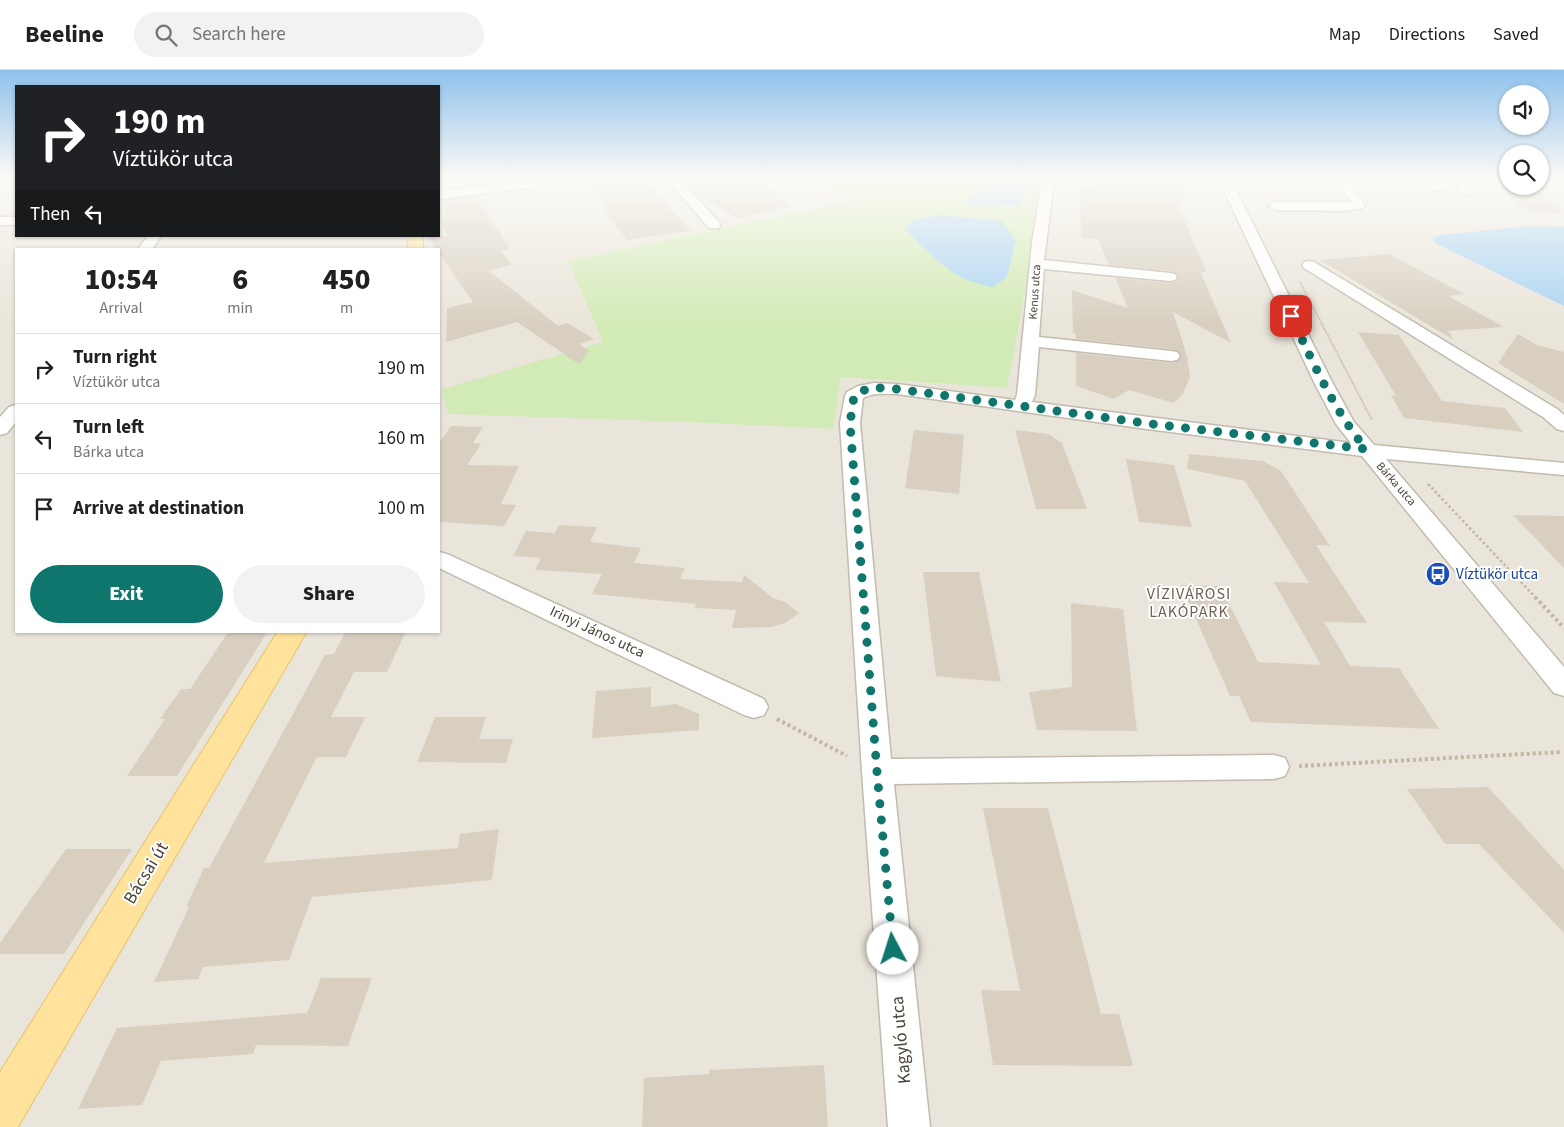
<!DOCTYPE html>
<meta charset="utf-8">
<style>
:root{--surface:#fff;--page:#f2f2f2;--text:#202124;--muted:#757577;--line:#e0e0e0;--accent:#0f766e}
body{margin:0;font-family:"Source Sans 3",sans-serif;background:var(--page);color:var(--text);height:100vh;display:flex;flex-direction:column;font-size:19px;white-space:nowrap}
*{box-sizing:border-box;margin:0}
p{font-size:16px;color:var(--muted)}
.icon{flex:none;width:28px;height:28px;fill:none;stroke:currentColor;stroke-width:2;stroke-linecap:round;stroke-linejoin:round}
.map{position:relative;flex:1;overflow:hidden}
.drawer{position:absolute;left:15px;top:178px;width:425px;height:385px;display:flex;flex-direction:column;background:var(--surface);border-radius:0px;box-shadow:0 1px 4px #0004}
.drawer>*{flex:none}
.hud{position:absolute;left:15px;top:15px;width:425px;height:152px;border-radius:0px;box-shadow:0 1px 4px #0004;background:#202124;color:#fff;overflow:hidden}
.tools{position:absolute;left:1499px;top:15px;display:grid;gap:10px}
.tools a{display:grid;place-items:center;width:50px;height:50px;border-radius:50%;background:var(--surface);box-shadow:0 1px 4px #0004;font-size:25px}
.pin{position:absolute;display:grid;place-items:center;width:42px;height:42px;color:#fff;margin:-21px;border-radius:10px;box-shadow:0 2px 8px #0006}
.me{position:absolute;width:55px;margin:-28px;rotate:355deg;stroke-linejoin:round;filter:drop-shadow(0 0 4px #0008)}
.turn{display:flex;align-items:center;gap:18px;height:105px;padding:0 15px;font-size:22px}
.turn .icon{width:65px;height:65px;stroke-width:2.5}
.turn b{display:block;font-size:35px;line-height:42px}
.then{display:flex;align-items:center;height:48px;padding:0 15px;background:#0003;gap:10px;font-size:19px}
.eta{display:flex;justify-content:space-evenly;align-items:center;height:85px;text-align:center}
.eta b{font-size:30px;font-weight:800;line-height:35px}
.button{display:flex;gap:10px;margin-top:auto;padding:10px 15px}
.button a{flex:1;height:58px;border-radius:30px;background:var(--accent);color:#fff;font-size:20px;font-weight:800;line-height:58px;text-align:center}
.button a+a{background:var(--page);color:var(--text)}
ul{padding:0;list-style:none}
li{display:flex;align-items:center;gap:15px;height:70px;padding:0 15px;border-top:1px solid var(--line)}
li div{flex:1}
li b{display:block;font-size:19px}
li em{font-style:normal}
header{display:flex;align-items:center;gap:30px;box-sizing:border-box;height:70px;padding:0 25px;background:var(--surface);border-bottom:1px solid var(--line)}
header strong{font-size:24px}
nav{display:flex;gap:28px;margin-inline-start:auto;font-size:18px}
.search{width:350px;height:45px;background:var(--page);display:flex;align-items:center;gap:12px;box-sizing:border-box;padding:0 18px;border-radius:28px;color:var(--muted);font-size:19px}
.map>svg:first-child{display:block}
.residential{fill:#eae5da;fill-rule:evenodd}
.green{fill:#d2eab5}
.water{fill:#a9d4f2}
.building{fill:#d8cfc1}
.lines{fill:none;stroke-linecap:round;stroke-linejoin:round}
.minor-casing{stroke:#c2bbae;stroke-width:3}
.major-casing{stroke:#e6c16a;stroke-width:2}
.path-far2{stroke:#c4b79f;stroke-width:2;stroke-dasharray:1 1;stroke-linecap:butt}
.path-far1{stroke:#c4b79f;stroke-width:2.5;stroke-dasharray:2.5 2.5;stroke-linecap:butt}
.path{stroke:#c4b79f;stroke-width:4;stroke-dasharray:3 3;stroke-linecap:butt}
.minor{fill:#fff;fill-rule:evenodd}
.major{fill:#ffe39c;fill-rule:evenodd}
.route{stroke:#0f766e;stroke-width:9;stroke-dasharray:0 16.2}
.labels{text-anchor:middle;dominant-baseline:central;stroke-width:4;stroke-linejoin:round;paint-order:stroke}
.far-street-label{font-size:12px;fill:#4b4439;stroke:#fff}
.transit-label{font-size:15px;fill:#164399;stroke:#fff;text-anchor:start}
.street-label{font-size:15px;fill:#4b4439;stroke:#fff}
.neighbourhood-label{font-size:16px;letter-spacing:1px;fill:#6e6250;stroke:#fff}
.near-street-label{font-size:18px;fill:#4b4439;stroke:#fff}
</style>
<header>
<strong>Beeline</strong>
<div class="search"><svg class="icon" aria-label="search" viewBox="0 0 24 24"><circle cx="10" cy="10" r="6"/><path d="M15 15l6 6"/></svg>Search here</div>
<nav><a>Map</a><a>Directions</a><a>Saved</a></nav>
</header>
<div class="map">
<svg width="1564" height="1057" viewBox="0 0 1564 1057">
<rect width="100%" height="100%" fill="#f6f3ec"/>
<path class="residential" d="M2 108H16V166H439V108H820L850 131 568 191 603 272 442 320 661 351 832 359 841 307 1007 318 1037 125 1035 108H1507L1508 116H1540V108H1564V1057H0V109ZM16 179H439V561H16Z"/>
<path class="green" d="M820 108H994L971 136 1018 135 1027 114 1026 108H1035L1037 125 1035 167 1007 318 841 307 833 359 661 351 448 344 442 319 603 272 568 191 850 131Z"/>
<g class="water">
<path d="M994 108H1026L1028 114 1019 135 970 136V127Z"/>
<path d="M938 145 1001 151 1016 170 1007 207 993 217C950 210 934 187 905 159L914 150Z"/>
<path d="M1530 156 1564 157V236L1435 173 1433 168 1440 165Z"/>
</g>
<g class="building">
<path d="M641 108 691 161 627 170 605 142 609 141 589 114Z"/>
<path d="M680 108H752L780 124 773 125 793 136 737 148 693 121Z"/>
<path d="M1092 108 1181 109 1184 133 1177 132 1206 201 1201 203 1231 273 1173 242 1187 286 1190 307 1183 324 1174 333 1129 320 1114 329 1076 316V283L1171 293 1178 291 1182 286 1178 281 1171 279 1076 269V264L1073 263 1072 220 1128 238 1115 208 1170 213 1175 212 1179 208 1177 203 1170 201 1109 195 1098 169 1081 168 1080 116 1091 117Z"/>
<path d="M1501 116H1533L1561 143 1525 140Z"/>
<path d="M475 126 510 179 500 180 512 195 488 200 558 256 567 253 594 269 580 274 589 281 579 294 517 252 446 272 447 238 473 232 439 183V179H436L427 166H448L440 151 447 150 444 130Z"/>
<path d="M1389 184 1464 224 1448 226 1504 257 1448 261 1454 270 1320 190Z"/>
<path d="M1358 262 1399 265 1442 331 1505 338 1523 362 1404 348 1391 325 1396 326Z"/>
<path d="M1518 264 1537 275 1564 282V334L1498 293Z"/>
<path d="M451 356 483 357 473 373 481 374 467 395 519 396 501 434 516 435 504 456 439 452V373Z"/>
<path d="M914 360 964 365 959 424 905 418Z"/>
<path d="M1015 360 1048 364 1062 373 1087 439H1036Z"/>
<path d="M1189 384 1263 391 1281 401 1330 476 1316 475 1367 553 1324 552 1350 596 1399 598 1439 659 1251 652 1239 626H1230L1181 515 1220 516 1258 592 1321 595 1274 512 1309 513 1245 411 1187 399Z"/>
<path d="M1126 389 1174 395 1192 457 1139 452Z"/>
<path d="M1513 445 1564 446V498Z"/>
<path d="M559 455 597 457 590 472 641 478 634 493 685 498 680 509 742 512 744 505 773 528 785 532 799 543 785 553 771 557 732 558 736 540 695 538 696 534 592 524 602 504 535 500 541 488 513 486 526 461 555 463Z"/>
<path d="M923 502H979L1001 612 936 606Z"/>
<path d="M1071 533 1123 539 1137 661 1037 660 1029 622 1072 617Z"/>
<path d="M229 561H268L177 706H127L165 649H160L181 619H190Z"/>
<path d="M346 561H406L387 602H354L331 647H365L346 687H317L264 793 458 778 460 764 499 759 492 810 312 827 289 890 203 897 198 909 154 912 189 837H186L204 798H209L325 585 334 584Z"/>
<path d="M651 617V637L676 634 699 644V660L592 668 596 621Z"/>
<path d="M435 647H486L479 669H513L506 693 417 692Z"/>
<path d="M1488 717 1564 800V863L1479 774H1445L1407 719Z"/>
<path d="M983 738H1048L1101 944H1119L1133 996 993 995 981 920 1020 921Z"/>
<path d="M66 779H132L64 884H0V873Z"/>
<path d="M321 908H372L348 976 256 975 253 984 161 991 142 1035 78 1039 117 958 307 943Z"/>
<path d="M824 995 828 1057H642L644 1008 709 1004V1000Z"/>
</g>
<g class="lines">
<g class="minor-casing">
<g id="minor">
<path d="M0 108H14L0 116Z"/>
<path d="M555 108H589L583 111 439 129V121Z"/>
<path d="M666 108H678L719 152 720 155 719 158H709Z"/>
<path d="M1037 108H1049L1053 119 1044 190 1170 203 1175 204 1177 207 1175 210 1170 211 1044 199 1039 267 1171 281 1177 282 1180 286 1177 290 1171 291 1039 277 1035 325 1032 332 1351 373 1336 354 1314 312 1218 108H1230L1332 312 1354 352 1374 375 1564 393V405L1386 389 1564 597V626L1554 623 1362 386 1147 359 897 324C885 324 874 322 863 328L860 353 891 689 1274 685 1285 688 1289 697 1285 706 1274 709 894 714 930 1057H888L862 702 840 353 845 326 847 322 858 316 874 313 897 314 1015 330 1017 325 1032 172 1041 119Z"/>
<path d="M1333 108H1345L1365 135 1363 138 1345 141 1275 140 1269 136 1275 132H1351Z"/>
<path d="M1482 108H1490L1495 111 1489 114 1469 115 1473 121 1467 125 1463 124 1457 116 1443 118 1441 120H1433L1429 115 1435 112Z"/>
<rect x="0" y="147" width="16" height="8"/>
<path d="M148 166H161L152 179H138Z"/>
<path d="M1309 191 1314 192 1557 339 1564 345V361L1557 359 1543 347 1304 198 1302 195 1304 192Z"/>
<path d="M16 335V352L7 363 0 365V347L9 337Z"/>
<path d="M439 482 447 484 764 629 768 637 764 645 754 648 744 645 439 498Z"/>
</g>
</g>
<g class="major-casing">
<g id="major">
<path d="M409 166H423V179H407Z"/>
<path d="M278 561H307L18 1057H0V1002Z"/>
</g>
</g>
<path class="path-far2" d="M1300 212 1372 350"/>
<path class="path-far1" d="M1428 414 1536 528"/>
<g class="path">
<path d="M1535 527 1564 558"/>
<path d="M777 649 847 686"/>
<path d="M1299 696 1561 682"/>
</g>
<use href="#minor" class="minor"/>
<use href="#major" class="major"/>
</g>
<linearGradient id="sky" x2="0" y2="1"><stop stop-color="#8fc1ec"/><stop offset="0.42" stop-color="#fbfaf6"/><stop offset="1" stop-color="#fbfaf6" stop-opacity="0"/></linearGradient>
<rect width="1564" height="256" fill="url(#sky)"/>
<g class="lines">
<path class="route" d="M893 879 877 702 850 353 854 326C869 315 879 318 897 319L1152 354 1366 379C1333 339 1313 292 1291 246"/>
</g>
<defs>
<g id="bus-disc" transform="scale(1.25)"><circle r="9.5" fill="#1a4fb4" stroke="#fff"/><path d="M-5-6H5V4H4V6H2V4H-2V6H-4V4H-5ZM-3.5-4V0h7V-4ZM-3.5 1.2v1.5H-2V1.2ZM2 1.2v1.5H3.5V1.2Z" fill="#fff"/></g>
</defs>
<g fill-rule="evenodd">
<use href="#bus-disc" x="1438" y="504"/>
</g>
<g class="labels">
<g class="far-street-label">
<text transform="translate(1035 222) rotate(-86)">Kenus utca</text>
<text transform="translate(1396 414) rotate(49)">Bárka utca</text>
</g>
<g class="transit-label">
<text x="1456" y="504">Víztükör utca</text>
</g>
<g class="street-label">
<text transform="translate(597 562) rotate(25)">Irinyi János utca</text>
</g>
<g class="neighbourhood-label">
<text x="1189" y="524">VÍZIVÁROSI<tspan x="1189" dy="18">LAKÓPARK</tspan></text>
</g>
<g class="near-street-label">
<text transform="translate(146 803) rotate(-59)">Bácsai út</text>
<text transform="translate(901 970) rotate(-95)">Kagyló utca</text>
</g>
</g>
</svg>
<div class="tools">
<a><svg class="icon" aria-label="sound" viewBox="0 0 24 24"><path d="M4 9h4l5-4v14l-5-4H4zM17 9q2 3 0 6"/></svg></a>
<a><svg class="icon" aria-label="search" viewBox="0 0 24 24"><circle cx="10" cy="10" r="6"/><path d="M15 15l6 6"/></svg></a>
</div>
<div class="pin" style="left:1291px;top:246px;background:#d93025"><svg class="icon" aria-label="arrive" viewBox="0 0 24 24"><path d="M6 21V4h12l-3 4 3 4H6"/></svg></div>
<svg class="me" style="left:893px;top:879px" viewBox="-20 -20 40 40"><circle r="19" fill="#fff"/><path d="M0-13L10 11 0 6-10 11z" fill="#0f766e"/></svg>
<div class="hud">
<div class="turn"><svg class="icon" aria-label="right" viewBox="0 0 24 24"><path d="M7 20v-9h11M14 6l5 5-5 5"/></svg><div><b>190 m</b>Víztükör utca</div></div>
<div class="then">Then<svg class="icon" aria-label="left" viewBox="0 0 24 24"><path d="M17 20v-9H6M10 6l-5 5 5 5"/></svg></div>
</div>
<section class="drawer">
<div class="eta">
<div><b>10:54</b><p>Arrival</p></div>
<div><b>6</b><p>min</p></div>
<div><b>450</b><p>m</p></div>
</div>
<ul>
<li><svg class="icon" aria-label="right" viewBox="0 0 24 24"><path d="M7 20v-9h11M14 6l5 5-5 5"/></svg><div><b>Turn right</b><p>Víztükör utca</p></div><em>190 m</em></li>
<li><svg class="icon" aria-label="left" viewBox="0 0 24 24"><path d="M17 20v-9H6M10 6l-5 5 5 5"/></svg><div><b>Turn left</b><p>Bárka utca</p></div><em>160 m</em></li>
<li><svg class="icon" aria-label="arrive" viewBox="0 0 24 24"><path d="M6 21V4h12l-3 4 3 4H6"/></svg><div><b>Arrive at destination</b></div><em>100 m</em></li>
</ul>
<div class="button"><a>Exit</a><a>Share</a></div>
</section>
</div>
